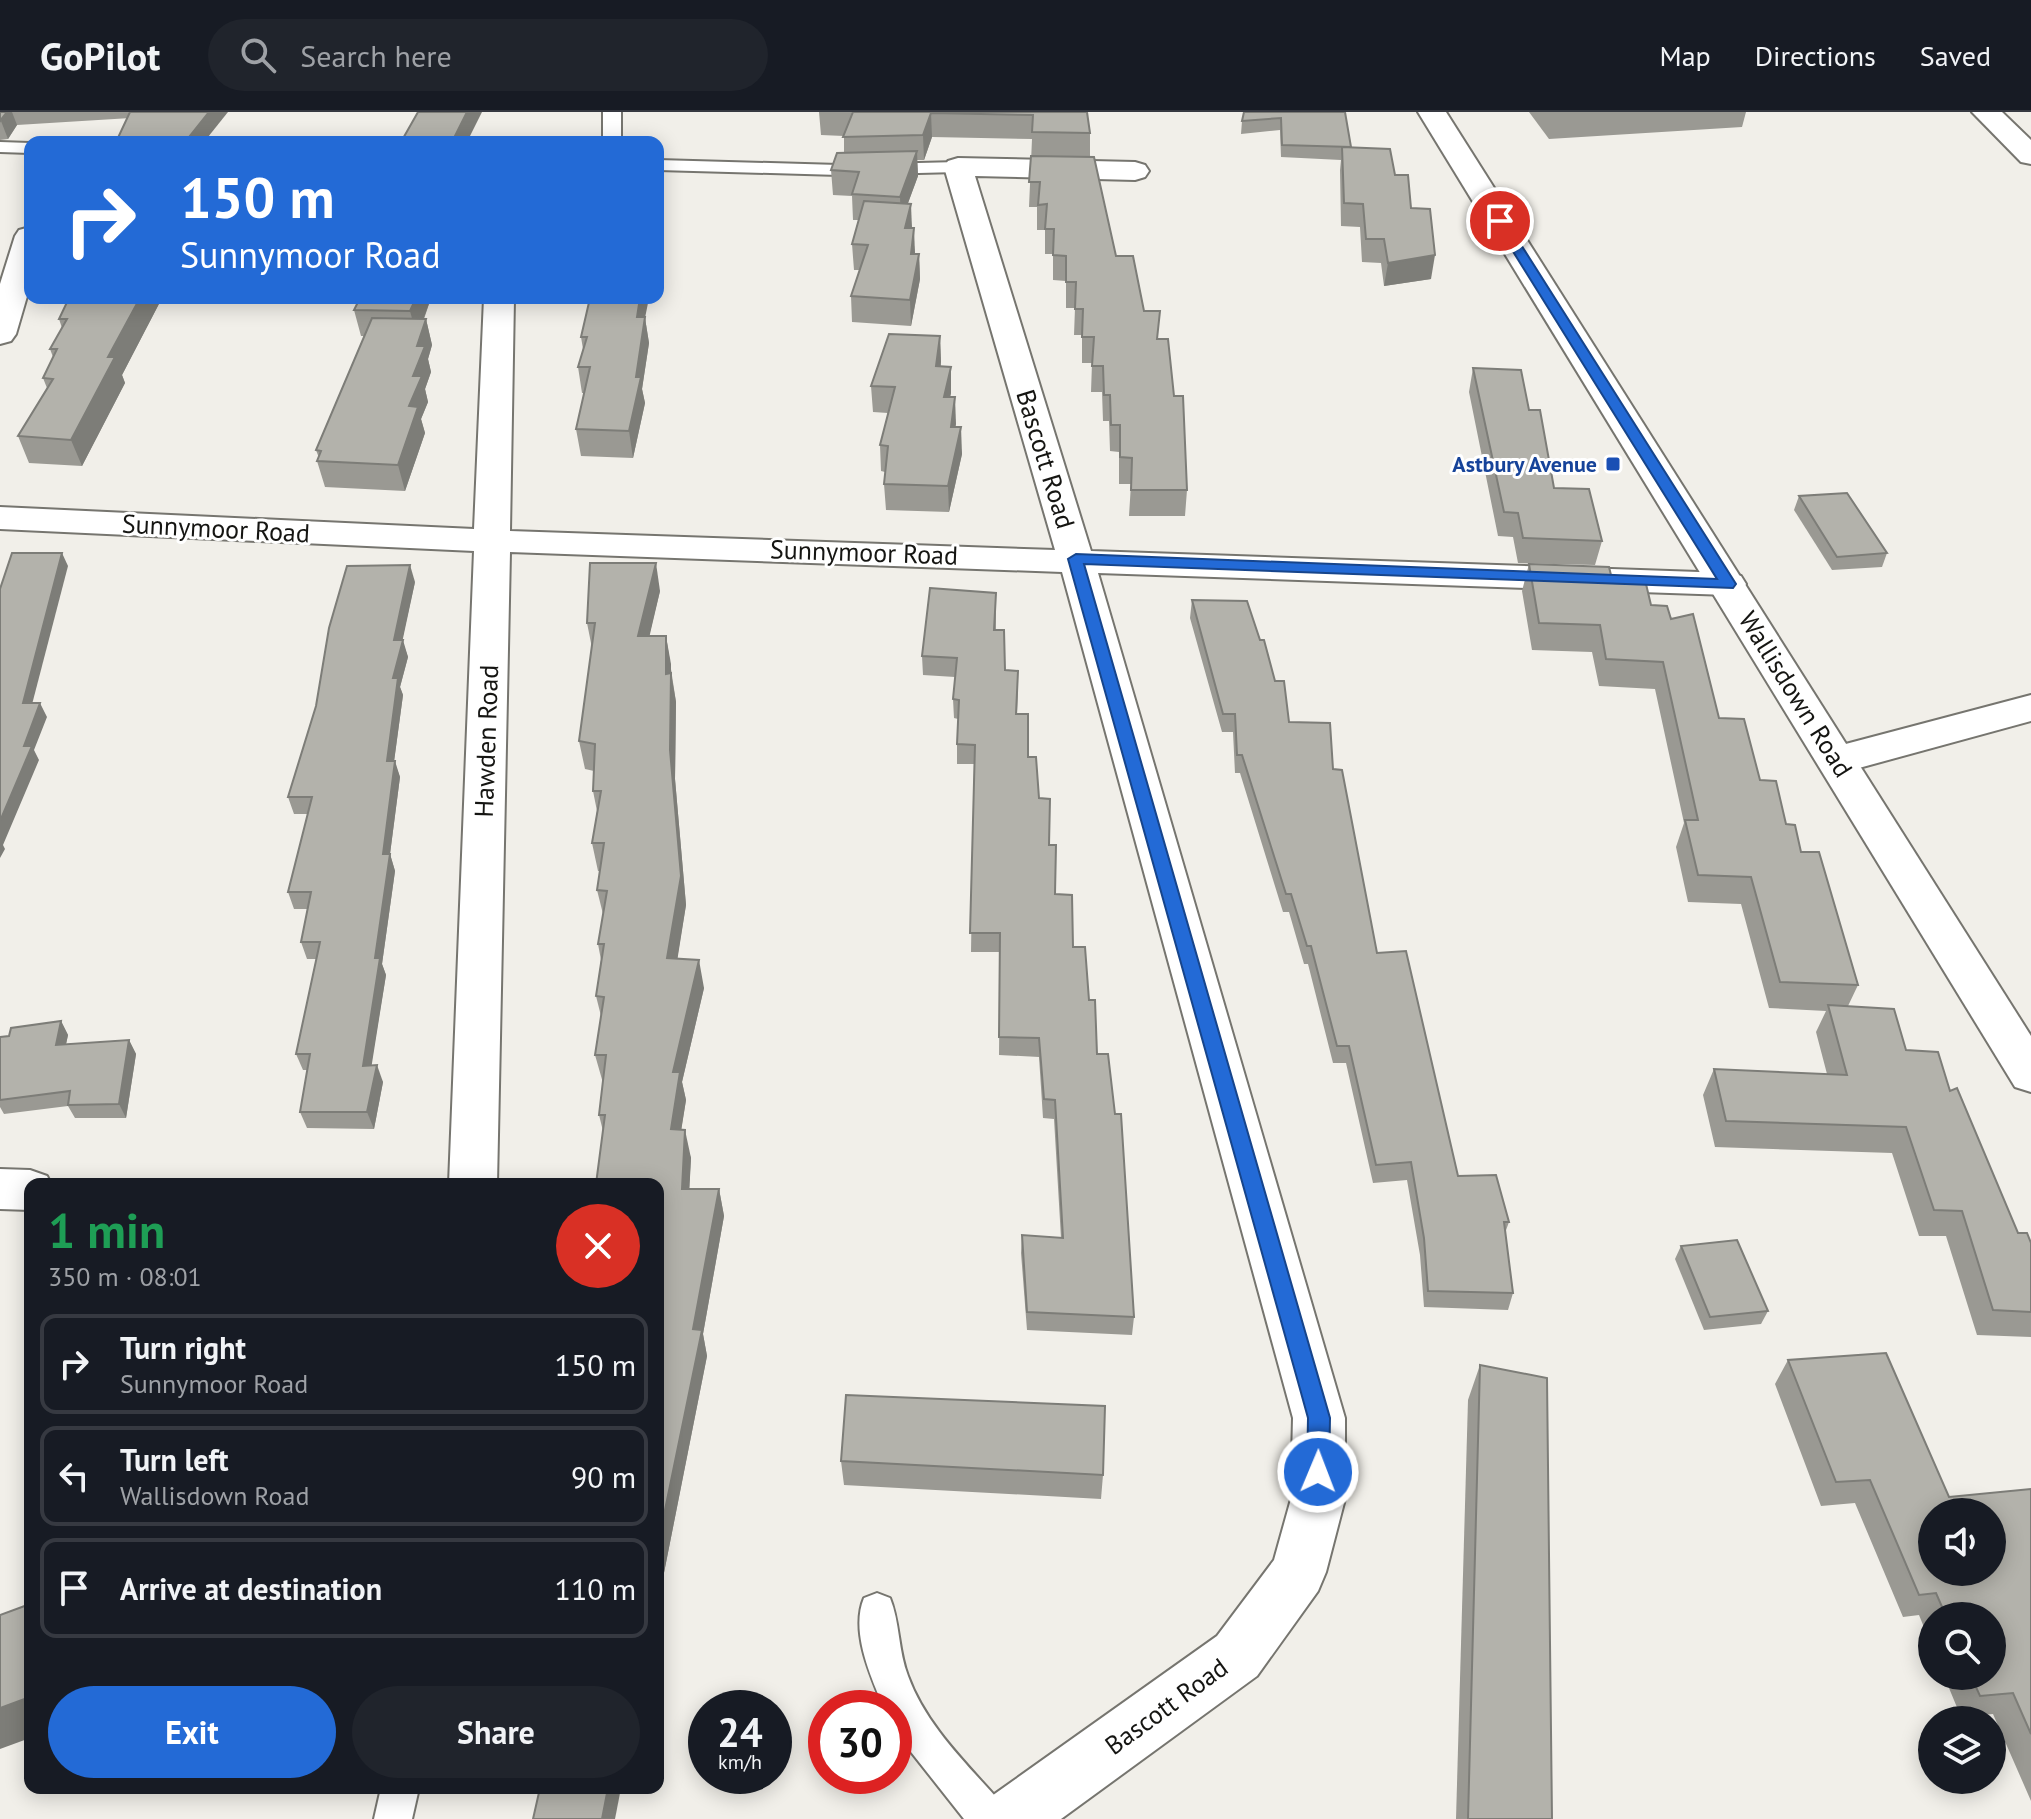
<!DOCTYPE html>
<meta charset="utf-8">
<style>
:root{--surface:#171b24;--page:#20242c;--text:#f1f3f6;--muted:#9ea1a6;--line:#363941;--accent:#236ad6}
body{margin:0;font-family:"PT Sans",sans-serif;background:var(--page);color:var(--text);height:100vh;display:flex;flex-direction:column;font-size:30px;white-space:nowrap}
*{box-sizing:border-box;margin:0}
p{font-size:26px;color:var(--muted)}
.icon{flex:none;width:44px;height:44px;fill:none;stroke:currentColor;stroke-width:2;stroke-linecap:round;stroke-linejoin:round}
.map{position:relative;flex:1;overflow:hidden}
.details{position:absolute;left:24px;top:1066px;width:640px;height:616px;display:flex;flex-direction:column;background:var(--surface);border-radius:16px;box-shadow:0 4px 20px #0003}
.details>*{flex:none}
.top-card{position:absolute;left:24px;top:24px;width:640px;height:168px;border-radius:16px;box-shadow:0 4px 20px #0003;background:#236ad6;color:#fff;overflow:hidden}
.fabs{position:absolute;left:1918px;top:1386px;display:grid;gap:16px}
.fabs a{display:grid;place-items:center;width:88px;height:88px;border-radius:50%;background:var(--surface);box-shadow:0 4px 20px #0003;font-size:40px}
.speed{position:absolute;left:688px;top:1578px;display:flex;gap:16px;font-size:40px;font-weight:700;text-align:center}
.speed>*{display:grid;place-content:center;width:104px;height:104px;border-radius:50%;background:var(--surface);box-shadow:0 4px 20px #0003;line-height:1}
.speed small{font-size:20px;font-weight:400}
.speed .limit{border:12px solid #d22;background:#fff;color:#111}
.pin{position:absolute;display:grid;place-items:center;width:68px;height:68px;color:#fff;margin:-34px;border:4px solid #fff;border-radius:50%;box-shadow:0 2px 8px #0007}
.me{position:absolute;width:88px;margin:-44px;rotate:1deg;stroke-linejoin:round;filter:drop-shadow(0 0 6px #0008)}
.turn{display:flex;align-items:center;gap:28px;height:168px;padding:0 24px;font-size:36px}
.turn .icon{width:104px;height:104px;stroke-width:2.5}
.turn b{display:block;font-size:56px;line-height:68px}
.round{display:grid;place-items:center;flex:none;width:84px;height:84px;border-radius:42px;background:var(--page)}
.headline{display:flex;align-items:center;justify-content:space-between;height:136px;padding:0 24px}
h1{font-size:48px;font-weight:700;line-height:60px;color:#1e9e55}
.cta{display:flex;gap:16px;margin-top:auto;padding:16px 24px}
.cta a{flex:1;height:92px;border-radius:48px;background:var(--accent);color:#fff;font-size:32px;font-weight:700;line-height:92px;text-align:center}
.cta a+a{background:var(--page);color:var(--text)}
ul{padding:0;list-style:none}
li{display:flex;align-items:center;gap:24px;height:100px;margin:0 16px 12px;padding:0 8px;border:4px solid var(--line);border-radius:16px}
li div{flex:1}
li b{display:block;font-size:30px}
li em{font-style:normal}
header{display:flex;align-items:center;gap:48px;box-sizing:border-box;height:112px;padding:0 40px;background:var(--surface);border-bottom:2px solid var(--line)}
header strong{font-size:38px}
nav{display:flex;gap:44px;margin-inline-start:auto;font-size:28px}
.search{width:560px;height:72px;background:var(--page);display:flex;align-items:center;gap:20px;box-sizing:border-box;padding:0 28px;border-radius:44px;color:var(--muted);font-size:30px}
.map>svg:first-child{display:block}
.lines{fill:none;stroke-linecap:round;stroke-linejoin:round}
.service-casing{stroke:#76756f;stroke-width:4}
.minor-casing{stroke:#76756f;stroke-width:4}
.primary-casing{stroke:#76756f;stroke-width:4}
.service{fill:#fff;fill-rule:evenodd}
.minor{fill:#fff;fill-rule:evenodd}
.primary{fill:#fff;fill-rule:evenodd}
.wall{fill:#9a9993}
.shaded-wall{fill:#7d7d78}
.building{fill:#b3b2ab;stroke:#7d7d78;stroke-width:2;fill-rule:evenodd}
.route{fill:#236ad6;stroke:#17458b;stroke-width:2}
.transit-dot{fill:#1a4fb4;stroke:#fff;stroke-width:3}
.labels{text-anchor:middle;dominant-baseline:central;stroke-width:6;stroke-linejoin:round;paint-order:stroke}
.far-transit-label{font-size:22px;font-weight:bold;fill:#164399;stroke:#fff;text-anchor:end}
.street-label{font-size:26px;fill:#151512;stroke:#fff}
</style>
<header>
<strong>GoPilot</strong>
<div class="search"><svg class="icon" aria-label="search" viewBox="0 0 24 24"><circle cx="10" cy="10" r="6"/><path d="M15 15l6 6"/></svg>Search here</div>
<nav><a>Map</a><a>Directions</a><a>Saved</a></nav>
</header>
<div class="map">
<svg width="2031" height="1707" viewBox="0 0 2031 1707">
<rect width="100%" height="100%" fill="#f1efe9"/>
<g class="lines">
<g class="service-casing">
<g id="service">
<rect x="603" y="0" width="18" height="30"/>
<path d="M0 30 30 31V41L0 40Z"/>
<path d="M658 48 839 53 958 50 967 55 958 60 839 63 658 58Z"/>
<path d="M877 1481 890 1486C900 1510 898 1539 908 1564 926 1614 969 1654 1003 1693L1008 1707H964L900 1626 894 1616V1596H884C871 1565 850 1519 864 1486Z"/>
<path d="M381 1676H419L412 1707H374Z"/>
</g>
</g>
<g class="minor-casing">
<g id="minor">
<path d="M1972 0H2002L2031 28V52L2021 50Z"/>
<path d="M958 46 1135 50 1145 53 1149 59 1145 65 1135 68 975 64 1091 439 1728 461 1741 464 1746 472 1741 480 1728 483 1098 461 1345 1306V1387L1326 1460 1318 1479 1257 1564 1061 1707H980L989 1686 1217 1524 1274 1448 1291 1387 1293 1306 1062 460 510 440 497 1072H449L474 439 0 417V395L474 417 484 186H514L510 419 1055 438 944 55 948 49Z"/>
<path d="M30 115V174L16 222 11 229 0 232V172L15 124 19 118Z"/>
<path d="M2031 583V609L1837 662 1823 658 1817 648 1823 638Z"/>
<path d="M0 1057 30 1058 47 1064 51 1072H30V1098L0 1097Z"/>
</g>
</g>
<g class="primary-casing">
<path id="primary" d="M1418 0H1446L2031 924V980L2015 975Z"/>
</g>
<use href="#service" class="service"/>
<use href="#minor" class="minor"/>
<use href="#primary" class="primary"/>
</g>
<g class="wall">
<path d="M0 0H228L17 13 8 27 0 28Z"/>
<path d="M819 0H1087L1090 21V45L1116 144 1158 227 1174 284 1187 378 1185 404H1129L1131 372H1119V340L1110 339 1109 309H1103L1102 280H1091L1092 251H1082V223H1074L1075 196H1066V169L1053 168V142H1045V118H1037V95H1029L1032 27 932 25 924 48H917L918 64 908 91 912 116 915 142H919L920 167 911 214 852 210 851 184 860 158H854L852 132 859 108H853L852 84 833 83 831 58 844 41V24L821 23Z"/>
<path d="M1345 0 1351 35 1395 63 1411 96 1431 167 1384 174 1381 151 1362 150 1360 115 1341 114 1340 58 1341 48 1281 45 1280 18 1241 22 1242 9Z"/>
<path d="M1529 0H1746L1742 15 1549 27Z"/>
<path d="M69 186H160L161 188 122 263 125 271 82 354 29 351 18 324 47 276 43 266 53 245 50 237 62 216 59 207Z"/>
<path d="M360 186H431L424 207H426L432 233 428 247 431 260 425 277 428 290 421 307 425 321 405 379 325 375 317 349 319 346 316 338 364 224H361L354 198Z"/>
<path d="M645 206 649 231 642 277 645 291 633 346 581 344 576 317 584 281H582L578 255 583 237 581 225Z"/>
<path d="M940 224 941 254 951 281 950 285 955 315 962 342 949 400 886 398 884 372 885 360 881 359 880 333 888 301 873 300 871 274Z"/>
<path d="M1473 256 1529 298 1554 376 1602 429 1595 453 1518 451 1513 425 1498 424 1469 280Z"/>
<path d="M1799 384 1887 441 1882 455 1832 458 1794 398Z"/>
<path d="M1529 452 1613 471 1651 493 1671 507 1719 606 1760 668 1801 740 1858 873 1848 894 1906 938 1950 979 2018 1121 2031 1131V1225L1977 1223 1946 1124H1919L1892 1041 1715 1035 1703 983 1714 957 1827 962 1816 920 1826 899 1769 896 1741 792 1688 790 1676 735 1684 711 1655 577 1599 574 1592 540 1532 538 1522 479Z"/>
<path d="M415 470 402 528 408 545 400 575 403 583 394 649 400 665 390 742 395 759 382 852 386 863 371 953 383 970 374 1017 307 1016 300 1000 307 958H303L296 942 316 847H307L301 830 308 797H294L288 780 308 702H294L288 685Z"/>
<path d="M660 479 649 524H666L676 590 675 667 686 793 677 847 704 876 682 970 686 988 681 1018 691 1046 689 1077H719L724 1104 703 1222 707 1244 658 1491V1072L603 1019 599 1003 603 971 595 943 601 904 596 884 601 848 598 832 603 802 597 778 600 759H598L592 731 597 699 593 679 594 659 585 657 579 629 592 536 587 511Z"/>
<path d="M1192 488 1275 569 1289 610 1333 657 1377 841 1458 1064 1509 1110 1505 1121 1513 1181 1508 1198 1424 1195 1420 1143 1407 1068 1373 1071 1346 951H1333L1308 852H1304L1289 800H1283L1240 661H1235L1233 620H1222L1190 506Z"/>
<path d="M996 500V518L1005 558 1018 578 1017 602 1049 733 1055 782 1073 835 1089 888 1134 1205 1132 1223 1027 1218 1021 1141 1022 1123 1061 1126 1054 1007 1043 1006 1039 945 999 943 1000 840H971L974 652H957V632L958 607 954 606 953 587 955 565 923 563 922 544Z"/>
<path d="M61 909 68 923 66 932 129 928 136 942 126 1006H75L68 994 4 1002 0 995V925L9 924Z"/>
<path d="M1681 1134 1768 1199 1761 1212 1704 1218 1675 1147Z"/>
<path d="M1788 1248 1949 1385 2031 1377V1689L1993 1602 1961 1605 1944 1564H1992V1504H1932V1535L1919 1503 1903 1505 1855 1391 1821 1394 1775 1272Z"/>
<path d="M1480 1253 1552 1707H1456L1468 1288Z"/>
<path d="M841 1349 1103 1363 1101 1387 844 1373Z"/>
</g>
<g class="shaded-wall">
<path d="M7 0H12L17 13 8 27 1 9Z"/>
<path d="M209 0H228L204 30H185Z"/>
<path d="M467 0H482L467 30H452Z"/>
<path d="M931 1 932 25 924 48 923 23Z"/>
<path d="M917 39 918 64 901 110 900 85Z"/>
<path d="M911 92 912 117 905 116Z"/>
<path d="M914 116 915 142H911Z"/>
<path d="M919 142 920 167 911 214 910 188Z"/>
<path d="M1435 143 1431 167 1384 174 1388 151Z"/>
<path d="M140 186H160L161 188 122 263 125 271 82 354 71 328 108 245Z"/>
<path d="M416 186H431L417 225 410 199Z"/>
<path d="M640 186H649L645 206 649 231 642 277 645 291 633 346 629 319 636 265 637 205Z"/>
<path d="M426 207 432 233 428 247 431 260 425 277 428 290 421 307 425 321 405 379 398 353 409 294 417 234Z"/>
<path d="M940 224 941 250 936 280V254Z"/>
<path d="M951 255V281L944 311V285Z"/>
<path d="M955 285 956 312 952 341 951 315Z"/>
<path d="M961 315 962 342 949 400 948 374Z"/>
<path d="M62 441 68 454 29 604 23 591Z"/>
<path d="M656 451 660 479 643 552 638 524Z"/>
<path d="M410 453 415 470 399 545 394 528Z"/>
<path d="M666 524 671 552V590L666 562Z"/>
<path d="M403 528 408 545 400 575 403 583 392 665 387 649 393 566Z"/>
<path d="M671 561 676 590 675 667 686 793 673 875 667 846Z"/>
<path d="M40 591 47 605 34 638 39 648 3 733 5 737 0 746V709L24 634Z"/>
<path d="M395 649 400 665 390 742 395 759 382 852 386 863 369 970 363 954 375 846 383 742Z"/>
<path d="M699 848 704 876 682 970 686 988 677 1045 671 1017 673 960Z"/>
<path d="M61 909 68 923 63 946 56 933Z"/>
<path d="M129 928 136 942 126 1006 119 992Z"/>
<path d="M377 953 383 970 374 1017 367 1000Z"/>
<path d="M685 1018 691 1046 688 1104 682 1077Z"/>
<path d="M719 1077 724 1104 703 1222 707 1244 658 1491V1432L693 1217Z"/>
<path d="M30 1585V1626L0 1637V1596Z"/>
<path d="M608 1676H621L615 1707H602Z"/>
</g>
<g class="building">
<path d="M0 0H7L0 9Z"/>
<path d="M130 0H209L185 30H116Z"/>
<path d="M418 0H467L452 30H401Z"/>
<path d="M853 0H1087L1090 21 1032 20 1033 3 931 1 923 23 843 25Z"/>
<path d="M1244 0H1345L1351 35 1282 33 1281 6 1242 9Z"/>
<path d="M1342 35 1390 37 1395 63H1408L1411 96 1430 97 1435 143 1388 151 1384 127H1366L1363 92 1344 91Z"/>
<path d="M917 39 900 85 852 82 859 60 831 58 837 41Z"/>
<path d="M1031 44 1094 45 1116 144H1133L1144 199H1160L1157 227H1168L1174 284H1183L1187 378H1131L1132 346 1120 345V313H1111L1110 283H1104L1103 254H1092L1094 225H1082L1083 197H1075L1076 170H1066V144L1053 143 1054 117H1045L1047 92 1038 93 1040 70H1029Z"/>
<path d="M864 89 911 92 905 116H914L911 142H919L910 188 851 184 868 133 852 132Z"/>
<path d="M69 186H140L108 245H115L71 328 18 324 53 267 43 266 57 237H50L67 207H59Z"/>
<path d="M360 186H416L410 199 354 198Z"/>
<path d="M590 186H640L637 205H645L636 265H641L629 319 576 317 590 255H578L587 225H581Z"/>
<path d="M372 206 426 207 417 234H425L413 264H422L409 294 418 295 398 353 317 349 321 339 316 338Z"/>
<path d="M889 222 940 224 936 254 951 255 944 285H955L951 315H961L948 374 884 372 888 334 880 333 895 275 871 274Z"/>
<path d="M1473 256 1521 258 1529 298H1540L1554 376 1589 377 1602 429 1523 426 1518 401 1504 400Z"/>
<path d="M1847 381 1887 441 1837 445 1799 384Z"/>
<path d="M12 441H62L23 591H40L24 634H32L0 709V477Z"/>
<path d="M590 451H656L638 524H666V562L671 561 670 638 681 764 667 846 699 848 673 960H680L671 1017 685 1018 682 1077H719L693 1217 702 1218 658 1432V1072H596L605 1003H599L606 943H595L604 885 596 884 604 832H598L607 779 597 778 604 731H592L601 679H593L595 632 579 629 595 511H587Z"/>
<path d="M1529 452 1609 455 1613 471 1646 472 1651 493 1667 494 1671 507 1693 502 1719 606 1744 607 1760 668 1776 669 1786 712 1795 713 1801 740H1819L1858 873 1780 870 1751 765 1698 763 1685 708H1698L1663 550 1606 547 1600 513 1539 511Z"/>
<path d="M410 453 394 528H403L393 566H398L387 649H395L383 742H390L375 846H380L363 954 377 953 367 1000H300L310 942H296L320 830H301L311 780H288L312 685H288L316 594 329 516 347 454Z"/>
<path d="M930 476 996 481 994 518H1004L1005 558 1018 559 1016 602H1028V645H1036L1039 686 1050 687 1049 733H1056L1055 782 1072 783 1073 835H1085L1089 888H1095L1097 942H1108L1115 1002H1121L1134 1205 1027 1200 1022 1123 1063 1126 1055 988 1044 987 1039 926 999 925 1000 821H970L975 633 957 632 959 588 953 587 957 546 922 544Z"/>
<path d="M1192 488 1247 489 1260 528H1264L1275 569H1284L1289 610 1330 611 1333 657 1342 658 1377 841 1406 839 1458 1064 1496 1063 1509 1110H1504L1513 1181 1428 1179 1424 1126 1411 1050 1376 1053 1349 934H1337L1311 834H1307L1291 782H1286L1242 643H1237L1235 602H1223Z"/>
<path d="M1828 893 1894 897 1906 938 1938 940 1950 979 1957 976 2018 1121H2027L2031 1131V1200L1993 1198 1962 1099 1934 1098 1906 1015 1726 1009 1714 957 1847 963Z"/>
<path d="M61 909 56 933 129 928 119 992 68 993 70 979 0 988V925L9 924 11 916Z"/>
<path d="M1737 1128 1768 1199 1710 1205 1681 1134Z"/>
<path d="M1886 1241 1949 1385 2031 1377V1622L2013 1581 1980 1584 1971 1564H1992V1504H1946L1936 1481 1919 1483 1870 1368 1836 1370 1788 1248ZM1932 1400H1992V1460H1932Z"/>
<path d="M1480 1253 1547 1266 1552 1707H1468Z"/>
<path d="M846 1283 1105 1294 1103 1363 841 1349Z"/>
<path d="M30 1492V1585L0 1596V1503Z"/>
<path d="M540 1676H608L602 1707H533Z"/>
</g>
<path class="route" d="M1500 105 1506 109 1736 472 1733 476 1084 452 1330 1306 1329 1360 1326 1367 1318 1370 1310 1367 1307 1360 1308 1306 1300 1277 1068 447 1076 442 1717 467 1494 109Z"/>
<rect class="transit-dot" x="1605" y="344" width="16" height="16" rx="4"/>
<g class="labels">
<g class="far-transit-label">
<text x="1597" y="352">Astbury Avenue</text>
</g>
<g class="street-label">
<text transform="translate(1046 347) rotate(73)">Bascott Road</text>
<text transform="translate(216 416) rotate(3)">Sunnymoor Road</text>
<text transform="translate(864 440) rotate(2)">Sunnymoor Road</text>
<text transform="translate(1796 582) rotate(58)">Wallisdown Road</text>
<text transform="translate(486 629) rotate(-88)">Hawden Road</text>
<text transform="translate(1166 1594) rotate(-36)">Bascott Road</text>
</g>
</g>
</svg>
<div class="fabs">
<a><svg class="icon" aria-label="sound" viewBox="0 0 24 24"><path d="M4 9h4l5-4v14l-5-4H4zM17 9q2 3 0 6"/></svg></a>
<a><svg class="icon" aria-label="search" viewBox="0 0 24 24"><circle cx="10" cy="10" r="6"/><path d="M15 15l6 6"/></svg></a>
<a><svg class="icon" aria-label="layers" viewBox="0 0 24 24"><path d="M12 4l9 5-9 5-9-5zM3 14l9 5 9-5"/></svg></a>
</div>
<div class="speed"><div>24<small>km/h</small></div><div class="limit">30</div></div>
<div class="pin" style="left:1500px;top:109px;background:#d93025"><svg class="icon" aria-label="arrive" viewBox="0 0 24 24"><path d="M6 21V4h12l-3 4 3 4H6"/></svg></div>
<svg class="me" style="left:1318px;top:1360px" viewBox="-20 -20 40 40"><circle r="17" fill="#236ad6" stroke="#fff" stroke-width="3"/><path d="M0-11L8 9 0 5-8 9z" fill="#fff"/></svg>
<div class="top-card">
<div class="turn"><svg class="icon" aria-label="right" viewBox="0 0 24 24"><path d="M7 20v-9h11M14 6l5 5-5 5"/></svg><div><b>150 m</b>Sunnymoor Road</div></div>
</div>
<section class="details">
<div class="headline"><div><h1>1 min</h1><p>350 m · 08:01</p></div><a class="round" style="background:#d93025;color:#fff"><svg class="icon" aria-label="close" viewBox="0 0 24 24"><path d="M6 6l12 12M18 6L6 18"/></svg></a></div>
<ul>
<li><svg class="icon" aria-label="right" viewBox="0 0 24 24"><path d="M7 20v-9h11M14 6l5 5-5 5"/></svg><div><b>Turn right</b><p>Sunnymoor Road</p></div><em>150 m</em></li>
<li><svg class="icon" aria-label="left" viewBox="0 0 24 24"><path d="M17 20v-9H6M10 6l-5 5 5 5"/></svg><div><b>Turn left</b><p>Wallisdown Road</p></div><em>90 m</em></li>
<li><svg class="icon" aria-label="arrive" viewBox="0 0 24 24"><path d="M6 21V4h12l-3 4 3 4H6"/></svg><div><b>Arrive at destination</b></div><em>110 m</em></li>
</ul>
<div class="cta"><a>Exit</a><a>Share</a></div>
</section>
</div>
